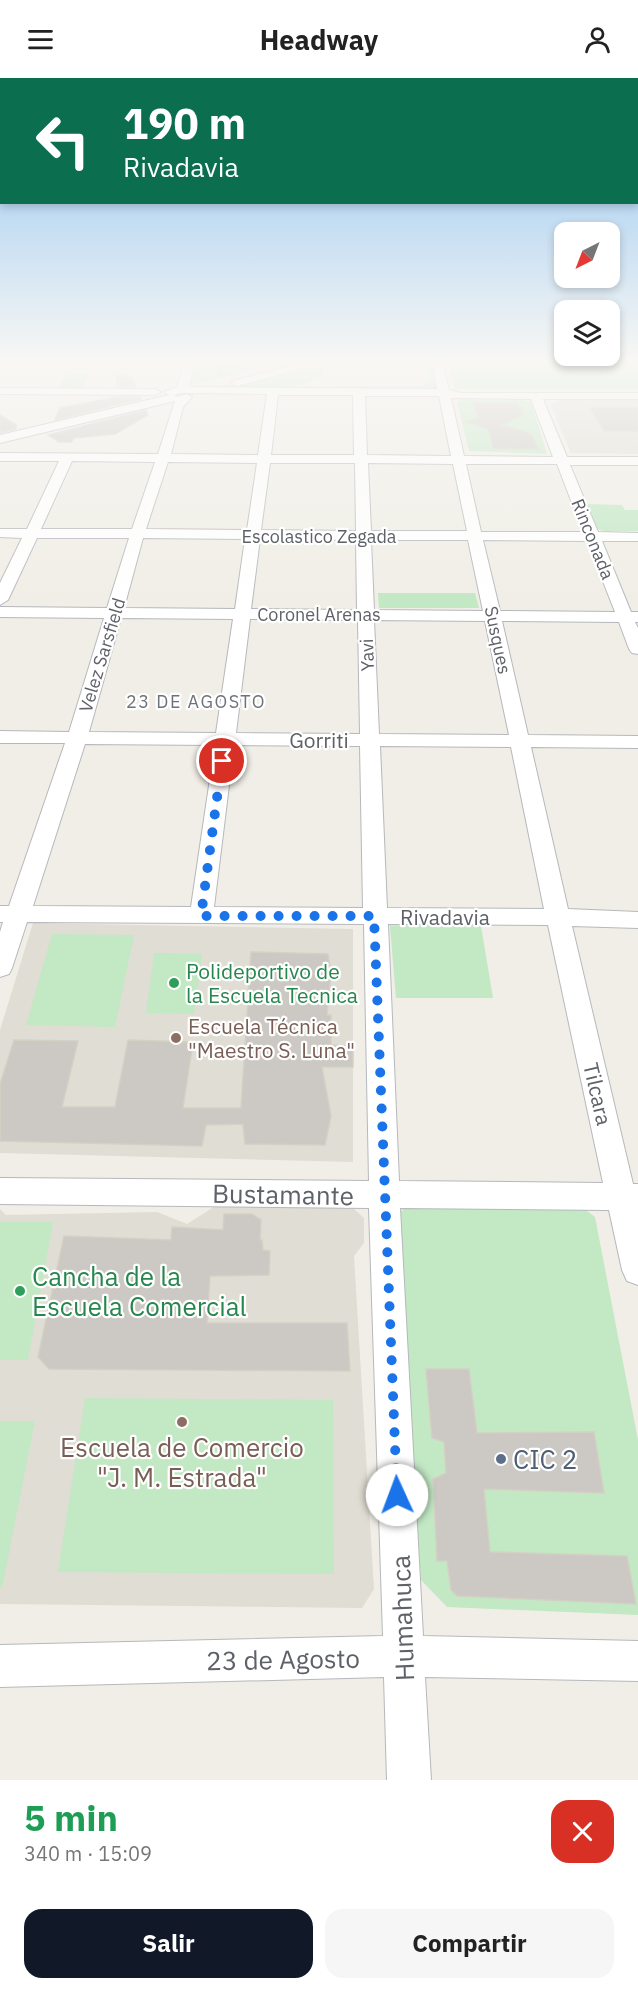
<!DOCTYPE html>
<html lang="es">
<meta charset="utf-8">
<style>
:root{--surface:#fff;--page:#f6f6f6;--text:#222;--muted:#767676;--accent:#111827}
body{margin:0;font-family:"IBM Plex Sans",sans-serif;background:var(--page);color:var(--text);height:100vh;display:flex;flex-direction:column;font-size:22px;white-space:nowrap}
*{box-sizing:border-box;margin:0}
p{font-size:20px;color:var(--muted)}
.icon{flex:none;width:33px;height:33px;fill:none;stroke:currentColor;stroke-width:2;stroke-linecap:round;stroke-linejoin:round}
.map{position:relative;height:1702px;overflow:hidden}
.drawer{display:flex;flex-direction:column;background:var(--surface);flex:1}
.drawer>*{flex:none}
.guide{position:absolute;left:0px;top:0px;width:639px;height:126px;box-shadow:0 3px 9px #0003;background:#0b6e4f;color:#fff;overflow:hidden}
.needle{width:39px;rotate:222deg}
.fabs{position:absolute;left:554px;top:144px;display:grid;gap:12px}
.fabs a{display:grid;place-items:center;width:66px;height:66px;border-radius:12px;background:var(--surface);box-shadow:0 3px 9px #0003;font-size:30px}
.pin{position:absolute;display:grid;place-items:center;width:51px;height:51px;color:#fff;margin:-26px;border:3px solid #fff;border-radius:50%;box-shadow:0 2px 6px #0007}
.me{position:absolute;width:66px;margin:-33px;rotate:358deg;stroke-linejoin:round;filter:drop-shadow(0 0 4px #0008)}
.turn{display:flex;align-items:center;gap:21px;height:126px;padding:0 24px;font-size:27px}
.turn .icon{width:78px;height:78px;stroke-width:2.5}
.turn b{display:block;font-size:42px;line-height:51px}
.round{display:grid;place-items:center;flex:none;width:63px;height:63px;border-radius:18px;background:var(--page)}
.headline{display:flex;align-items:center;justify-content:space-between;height:102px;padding:0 24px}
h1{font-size:36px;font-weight:700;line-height:45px;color:#1e9e55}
.action{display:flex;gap:12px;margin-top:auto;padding:12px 24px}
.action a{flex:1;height:69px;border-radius:18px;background:var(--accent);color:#fff;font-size:24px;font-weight:700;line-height:69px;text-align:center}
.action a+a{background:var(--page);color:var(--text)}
header{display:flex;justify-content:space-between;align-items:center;height:78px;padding:0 24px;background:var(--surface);font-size:27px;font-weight:700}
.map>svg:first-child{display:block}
.education{fill:#e0ddd4}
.green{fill:#c2e8c4}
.building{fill:#ccc8c3;stroke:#d5d0c4;stroke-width:1.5}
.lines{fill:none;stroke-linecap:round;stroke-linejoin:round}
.minor-casing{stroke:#b6b8bd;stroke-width:2}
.path{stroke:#9bc9aa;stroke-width:2;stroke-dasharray:3 1.5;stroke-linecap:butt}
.minor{fill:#fff;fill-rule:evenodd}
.route{stroke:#1a73e8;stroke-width:10;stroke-dasharray:0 18}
.leisure-dot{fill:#2e9e5b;stroke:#fff;stroke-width:2}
.education-dot{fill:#8d6e63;stroke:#fff;stroke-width:2}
.service-dot{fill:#5c6f8a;stroke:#fff;stroke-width:2}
.labels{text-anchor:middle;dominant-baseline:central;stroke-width:4.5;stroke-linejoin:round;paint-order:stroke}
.far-street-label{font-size:18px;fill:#5e6167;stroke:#fff}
.far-neighbourhood-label{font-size:18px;letter-spacing:1.5px;fill:#6e7379;stroke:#fff}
.street-label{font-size:21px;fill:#5e6167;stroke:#fff}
.leisure-label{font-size:21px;fill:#27864d;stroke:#fff;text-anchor:start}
.education-label{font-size:21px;fill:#785e54;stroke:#fff;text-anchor:start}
.near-street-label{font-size:26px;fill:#5e6167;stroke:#fff}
.near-leisure-label{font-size:26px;fill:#27864d;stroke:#fff;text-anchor:start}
.near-education-label{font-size:26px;fill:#785e54;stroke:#fff}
.near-service-label{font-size:26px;fill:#4e5e75;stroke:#fff;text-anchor:start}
</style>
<header><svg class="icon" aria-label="menu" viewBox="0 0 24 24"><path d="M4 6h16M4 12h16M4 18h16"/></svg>Headway<svg class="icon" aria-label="person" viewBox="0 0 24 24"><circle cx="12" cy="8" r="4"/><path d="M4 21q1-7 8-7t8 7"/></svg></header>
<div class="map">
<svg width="638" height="1702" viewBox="0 0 638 1702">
<rect width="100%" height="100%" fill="#f0eee6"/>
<g class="education">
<path d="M565 320 638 321V376L571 375 550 326Z"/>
<path d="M33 845 353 851V1084L0 1075V952Z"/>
<path d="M217 1127 353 1130 364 1140V1165L354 1178 374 1511 362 1530 0 1526V1131L6 1137 157 1134 187 1146Z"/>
</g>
<g class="green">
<path d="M198 284H287L195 306 192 304Z"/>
<path d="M346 284H407V290L330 291 328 288Z"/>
<path d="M424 284H431L438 312H324L337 308H421L430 304Z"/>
<path d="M447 284H638V311H455Z"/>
<path d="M320 289 323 296C297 316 257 310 226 310Z"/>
<path d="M66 295 90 296 83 310 59 309Z"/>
<path d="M462 321 523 322 531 324 547 376 469 373 457 324Z"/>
<path d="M585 426 622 427 625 432H638V453H603L592 449Z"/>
<path d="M378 515H475L479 530H379Z"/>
<path d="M390 848H481L493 920H396Z"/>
<path d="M52 856 134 857 115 949 26 947Z"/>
<path d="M154 875 202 876 194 936 146 935Z"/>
<path d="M574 1123 595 1139 638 1362V1537L447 1529 421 1502 396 1137 414 1124Z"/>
<path d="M0 1144H53L28 1282H0Z"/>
<path d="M85 1320 333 1322 334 1496 58 1494Z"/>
<path d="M0 1343H35L2 1510H0Z"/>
</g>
<g class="building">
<path d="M116 297 131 298 136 309H117Z"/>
<path d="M118 319H140L141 321 55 342 60 330Z"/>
<path d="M473 325H518L524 337 501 347 532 356 538 371 493 370 488 351 466 344 478 339Z"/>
<path d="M590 330H638V353H604Z"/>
<path d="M146 332 148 337 115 356 74 360 71 364H59L48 357Z"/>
<path d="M0 337 16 347V351L0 355Z"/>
<path d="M251 874 328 876 331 897 327 937H331V967L353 968V989H322L331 1038 325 1067 245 1066 243 1046 206 1047 202 1068 0 1063V1006L14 962 78 963 62 1029H115L128 962 193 964 183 1030H241Z"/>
<path d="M224 1136H252L261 1142 260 1162H262L263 1172 270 1173 269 1197 210 1198 207 1245H347L350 1293 49 1291 38 1279 64 1158 171 1162 172 1149 223 1152Z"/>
<path d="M426 1291H469L477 1355 594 1354 604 1415 484 1411 490 1474 627 1478 636 1526 457 1518 451 1512 447 1483H437L433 1401 446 1395 444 1364 432 1360Z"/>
</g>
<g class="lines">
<g class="minor-casing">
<g id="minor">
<path d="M185 284H196L189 309 437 311 432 284H442L449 312 461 315H638V321H543L567 379H638V387H570L598 454 638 455V463H602L631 534H638V544H635L638 550V576L632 575 629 571 619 544 502 543 528 657 638 658V670L531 669 568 831 638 834V850L572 848 633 1106H638V1207L627 1203 622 1192 609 1132 400 1130 423 1558 638 1563V1603L425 1599 431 1702H387L384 1599 0 1609V1567L383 1558 369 1130 0 1126V1100L369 1103 364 846 27 844 12 890 9 896 0 899V854L3 844H0V828H9L65 665H0V653L69 654 104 540 0 539V529L107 530 129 460H37L8 522 0 527V505L22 460 0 459V451H27L59 383H0V375L158 376 175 323 0 365V357L169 317 164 314 177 309ZM182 315 267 316 258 377 171 376 183 329 192 319 186 316 177 319 174 317ZM278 317H353L354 377H271ZM365 318H439L451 378 367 377ZM451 320 531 321 553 379 464 378ZM72 383 155 384 132 451H41ZM168 384 257 385 247 452 146 451ZM270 385H355L356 453 261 452ZM368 385 453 386 467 453H371ZM466 386H557L583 454H481ZM143 460 245 461 235 531 124 530ZM260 461 356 462 357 532 251 531ZM371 462H468L483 533 374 532ZM483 462 587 463 615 534 500 533ZM121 540 233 541 216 655 89 654ZM250 541 358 542 360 656 236 655ZM374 542 485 543 509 657 379 656ZM85 666 215 667 191 829 33 828ZM234 667 360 668 363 830 214 829ZM380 668 511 669 544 831 387 830ZM388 846 548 847 603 1105 399 1103Z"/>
<path d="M307 284H326L237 308 231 305 233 303Z"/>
<path d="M0 310 155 311 161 314 155 317 0 316Z"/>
</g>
</g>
<g class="path">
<path d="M208 284 219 288"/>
<path d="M225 287 238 284"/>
<path d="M222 288 242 291"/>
<path d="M219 289 221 299"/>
<path d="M202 293 219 289"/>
</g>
<use href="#minor" class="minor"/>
</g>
<linearGradient id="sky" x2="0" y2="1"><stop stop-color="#8ec2f1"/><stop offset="0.54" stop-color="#f8f7f4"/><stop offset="1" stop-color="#f8f7f4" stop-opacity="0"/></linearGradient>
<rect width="638" height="523" fill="url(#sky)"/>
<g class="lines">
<path class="route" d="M222 683 201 838H374L397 1417"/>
</g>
<g class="leisure-dot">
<circle cx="174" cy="905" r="6"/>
<circle cx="20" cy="1213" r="6"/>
</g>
<g class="education-dot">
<circle cx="176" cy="960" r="6"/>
<circle cx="182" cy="1344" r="6"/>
</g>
<circle class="service-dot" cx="501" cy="1381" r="6"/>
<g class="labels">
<g class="far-street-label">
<text x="319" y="458">Escolastico Zegada</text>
<text transform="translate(593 461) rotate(68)">Rinconada</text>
<text x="319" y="536">Coronel Arenas</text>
<text transform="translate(498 562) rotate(78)">Susques</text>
<text transform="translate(102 577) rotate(-73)">Velez Sarsfield</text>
<text transform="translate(367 577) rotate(-92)">Yavi</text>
</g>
<g class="far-neighbourhood-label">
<text x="196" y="623">23 DE AGOSTO</text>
</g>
<g class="street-label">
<text x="319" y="662">Gorriti</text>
<text x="445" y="839">Rivadavia</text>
<text transform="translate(598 1016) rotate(77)">Tilcara</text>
</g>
<g class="leisure-label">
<text x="186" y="893">Polideportivo de<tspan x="186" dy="24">la Escuela Tecnica</tspan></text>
</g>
<g class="education-label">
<text x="188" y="948">Escuela Técnica<tspan x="188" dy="24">"Maestro S. Luna"</tspan></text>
</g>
<g class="near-street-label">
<text transform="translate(283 1116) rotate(1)">Bustamante</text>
<text transform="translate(402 1540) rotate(-92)">Humahuca</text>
<text transform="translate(283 1581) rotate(-1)">23 de Agosto</text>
</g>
<g class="near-leisure-label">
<text x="32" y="1198">Cancha de la<tspan x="32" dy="30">Escuela Comercial</tspan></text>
</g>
<g class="near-education-label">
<text x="182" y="1369">Escuela de Comercio<tspan x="182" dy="30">"J. M. Estrada"</tspan></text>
</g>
<g class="near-service-label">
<text x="513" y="1381">CIC 2</text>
</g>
</g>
</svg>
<div class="fabs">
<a><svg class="needle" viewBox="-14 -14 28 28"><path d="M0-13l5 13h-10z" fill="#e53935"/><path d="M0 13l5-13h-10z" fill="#767676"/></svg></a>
<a><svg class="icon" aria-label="layers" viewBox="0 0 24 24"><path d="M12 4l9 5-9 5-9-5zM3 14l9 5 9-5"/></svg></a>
</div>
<div class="pin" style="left:222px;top:683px;background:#d93025"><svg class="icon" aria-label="arrive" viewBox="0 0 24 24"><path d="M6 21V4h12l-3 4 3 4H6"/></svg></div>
<svg class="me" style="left:397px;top:1417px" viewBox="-20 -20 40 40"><circle r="19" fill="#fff"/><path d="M0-13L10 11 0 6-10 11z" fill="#1a73e8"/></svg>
<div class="guide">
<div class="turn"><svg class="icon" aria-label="left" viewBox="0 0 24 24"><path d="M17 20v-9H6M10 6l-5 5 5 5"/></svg><div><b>190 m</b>Rivadavia</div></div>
</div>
</div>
<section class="drawer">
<div class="headline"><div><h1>5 min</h1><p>340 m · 15:09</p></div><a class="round" style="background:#d93025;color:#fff"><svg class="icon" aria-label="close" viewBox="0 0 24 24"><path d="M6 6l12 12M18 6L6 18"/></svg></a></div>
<div class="action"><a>Salir</a><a>Compartir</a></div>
</section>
